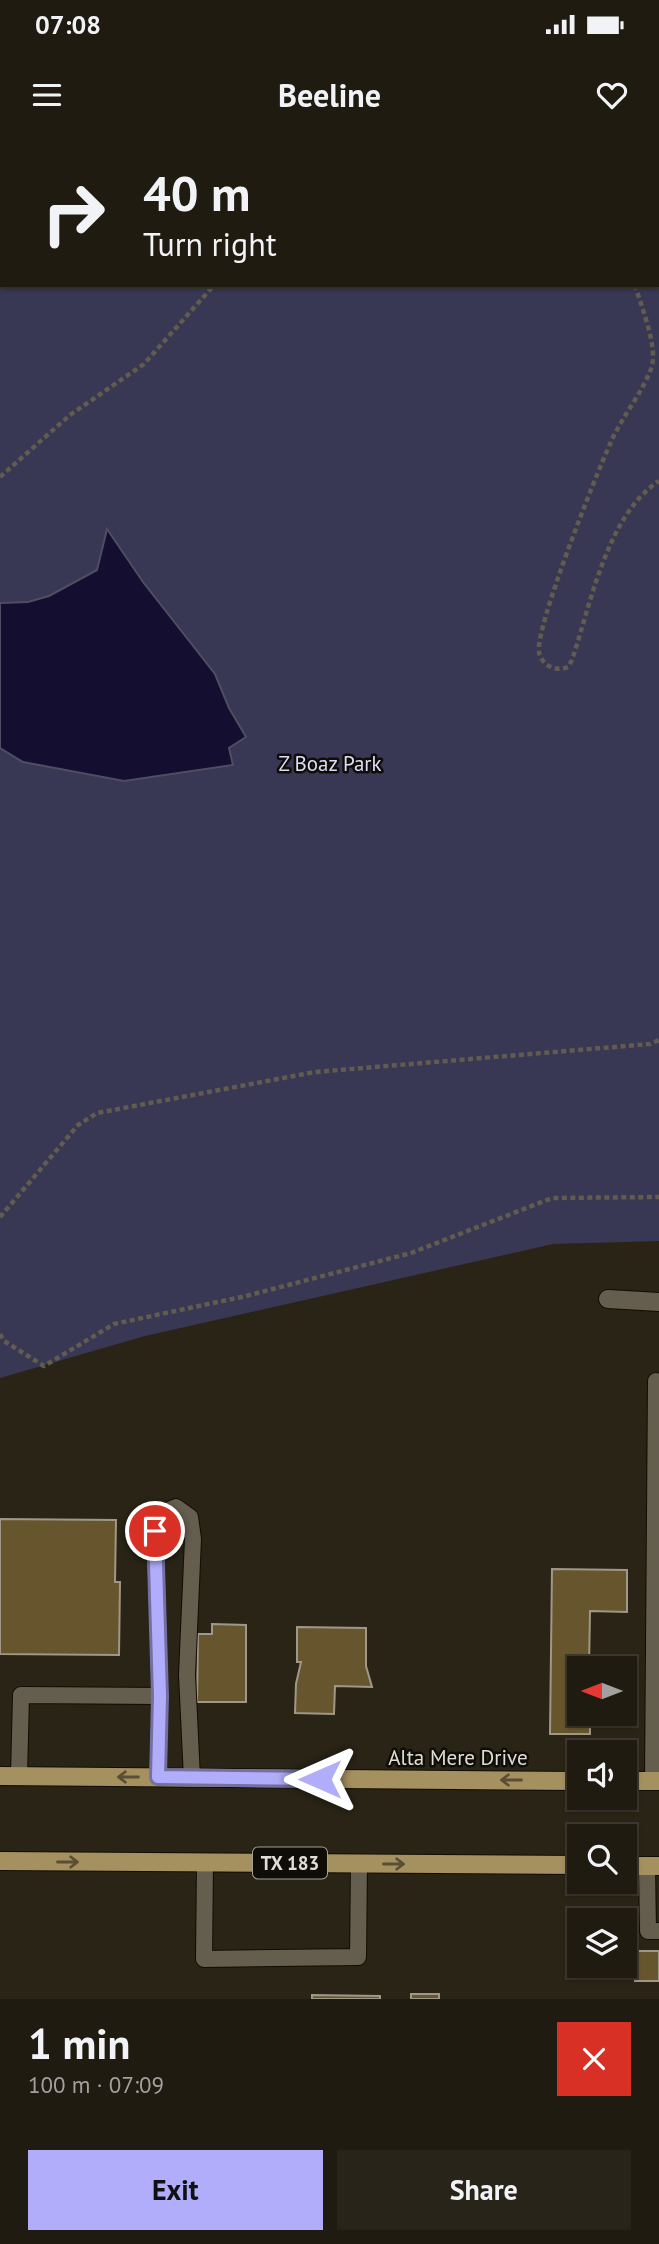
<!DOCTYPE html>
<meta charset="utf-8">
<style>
:root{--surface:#201b10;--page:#282419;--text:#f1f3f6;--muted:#a2a19f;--line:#3d3930;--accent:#b1adfa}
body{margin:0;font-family:"PT Sans",sans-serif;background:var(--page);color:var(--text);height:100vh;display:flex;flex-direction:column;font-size:26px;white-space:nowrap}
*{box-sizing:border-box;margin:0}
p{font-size:23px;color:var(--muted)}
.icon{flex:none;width:38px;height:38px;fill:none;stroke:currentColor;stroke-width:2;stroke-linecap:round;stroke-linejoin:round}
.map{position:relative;height:1859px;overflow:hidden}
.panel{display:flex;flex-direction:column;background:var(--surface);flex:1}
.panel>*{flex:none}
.top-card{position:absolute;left:0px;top:0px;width:660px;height:147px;box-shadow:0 2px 5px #0004,0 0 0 2px var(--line);background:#201b10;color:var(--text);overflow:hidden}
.needle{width:46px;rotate:270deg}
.controls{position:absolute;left:567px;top:1516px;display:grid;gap:14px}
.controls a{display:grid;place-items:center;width:70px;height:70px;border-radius:0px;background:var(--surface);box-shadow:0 2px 5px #0004,0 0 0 2px var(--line);font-size:35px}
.pin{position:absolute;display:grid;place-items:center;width:60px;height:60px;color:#fff;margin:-30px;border:4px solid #fff;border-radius:50%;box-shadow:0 2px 7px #0007}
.me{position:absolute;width:77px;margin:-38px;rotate:270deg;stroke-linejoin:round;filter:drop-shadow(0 0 5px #0008)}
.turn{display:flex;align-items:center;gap:24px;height:147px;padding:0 28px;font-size:32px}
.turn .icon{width:91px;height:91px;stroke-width:2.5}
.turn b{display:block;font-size:49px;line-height:60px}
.round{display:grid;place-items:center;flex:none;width:74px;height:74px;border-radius:0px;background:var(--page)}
.overview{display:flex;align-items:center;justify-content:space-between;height:119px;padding:0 28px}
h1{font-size:42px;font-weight:600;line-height:52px}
.action{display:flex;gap:14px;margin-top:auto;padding:14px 28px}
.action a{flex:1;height:80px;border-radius:0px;background:var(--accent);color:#111;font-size:28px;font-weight:600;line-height:80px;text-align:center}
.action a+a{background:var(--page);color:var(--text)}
.status{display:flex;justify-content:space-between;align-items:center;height:49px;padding:0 35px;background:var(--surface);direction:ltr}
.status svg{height:19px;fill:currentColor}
header{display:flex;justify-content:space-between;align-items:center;height:91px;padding:0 28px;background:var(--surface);font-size:32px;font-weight:600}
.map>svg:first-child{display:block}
.green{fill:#383754;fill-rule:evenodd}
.water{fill:#140f30;stroke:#514d61;stroke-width:2}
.building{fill:#67562d;stroke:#9f9888;stroke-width:2}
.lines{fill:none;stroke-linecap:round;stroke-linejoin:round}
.lane-casing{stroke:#120d03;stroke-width:18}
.street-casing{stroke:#120d03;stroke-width:20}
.primary-casing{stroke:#120d03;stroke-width:20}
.path{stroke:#615c4f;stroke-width:4.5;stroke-dasharray:5 3.5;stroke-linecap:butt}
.lane{stroke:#655e4f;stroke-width:16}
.street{stroke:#655e4f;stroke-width:18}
.primary{stroke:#a5905f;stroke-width:18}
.oneway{stroke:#5a4e34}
.route-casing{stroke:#7370a2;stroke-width:18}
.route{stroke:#b1adfa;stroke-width:12}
.labels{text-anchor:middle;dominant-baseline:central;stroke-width:5;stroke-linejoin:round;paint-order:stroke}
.shield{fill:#100d08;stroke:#a29f97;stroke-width:2}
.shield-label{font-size:19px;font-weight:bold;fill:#e0ddd4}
.park-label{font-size:21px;fill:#ddddf9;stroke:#100d08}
.street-label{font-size:21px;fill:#e0ddd4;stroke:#100d08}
</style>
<div class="status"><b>07:08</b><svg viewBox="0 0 49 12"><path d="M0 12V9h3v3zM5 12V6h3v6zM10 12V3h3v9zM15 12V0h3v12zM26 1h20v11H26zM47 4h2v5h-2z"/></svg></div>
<header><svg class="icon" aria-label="menu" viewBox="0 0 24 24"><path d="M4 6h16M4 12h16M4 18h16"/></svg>Beeline<svg class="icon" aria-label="heart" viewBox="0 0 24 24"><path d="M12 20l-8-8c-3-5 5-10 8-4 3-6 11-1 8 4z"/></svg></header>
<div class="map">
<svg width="659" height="1859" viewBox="0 0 659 1859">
<rect width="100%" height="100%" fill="#2a2416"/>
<path class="green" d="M0 0H659V1101L553 1104 145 1196 0 1238ZM2 2H658V145H2Z"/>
<path class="water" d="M107 389 143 442 215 534 229 568 246 597 229 608 233 625 124 641 23 622 0 608V463L28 462 49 456 97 430Z"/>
<g class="building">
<path d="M0 1379 116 1380 115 1442H120L119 1515 0 1514Z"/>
<path d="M552 1429 627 1430V1472L590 1471 589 1528H579V1573H590V1594H550Z"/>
<path d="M212 1484 246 1485V1562H197L198 1494H212Z"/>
<path d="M297 1487 366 1488V1526L372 1547 335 1546 334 1574 295 1573 296 1544 301 1522H297Z"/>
<rect x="635" y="1811" width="24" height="30"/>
<rect x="411" y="1854" width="28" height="5"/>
<path d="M312 1855 380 1856V1859H312Z"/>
</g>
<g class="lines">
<g class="lane-casing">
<g id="lane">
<path d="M160 1556 155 1392 162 1373 176 1367 190 1377 193 1399 187 1535 192 1638"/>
<path d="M19 1636 21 1555 160 1556 158 1638"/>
<path d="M653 1641 656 1241"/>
<path d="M205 1723 204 1819 358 1817 359 1724"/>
<path d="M647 1726 648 1791H659"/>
</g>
</g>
<g class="street-casing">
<path id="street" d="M608 1159 659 1162"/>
</g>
<g class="primary-casing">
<g id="primary">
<path d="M0 1636 579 1641"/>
<path d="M625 1641H659"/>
<path d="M0 1721 579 1725"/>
<path d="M625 1726H659"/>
</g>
</g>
<g class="path">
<path d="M607 0 608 2"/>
<path d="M315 2 316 0"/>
<path d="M635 145C641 166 659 209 651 229 641 255 621 278 610 304 596 335 535 488 539 512 542 526 556 532 568 527L572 520C591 463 607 375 659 341"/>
<path d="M0 337 70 275 144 224 214 145"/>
<path d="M0 1077 78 985 97 973 315 932 650 904 659 900"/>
<path d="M0 1194 4 1201 44 1226 114 1184 246 1156 411 1113 552 1058 659 1057"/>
</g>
<use href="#lane" class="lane"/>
<use href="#street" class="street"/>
<use href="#primary" class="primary"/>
</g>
<defs><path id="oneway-shaft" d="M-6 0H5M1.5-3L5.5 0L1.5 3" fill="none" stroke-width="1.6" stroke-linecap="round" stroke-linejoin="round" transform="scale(1.75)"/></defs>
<g class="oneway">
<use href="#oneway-shaft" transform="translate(128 1637) rotate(-180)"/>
<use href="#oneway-shaft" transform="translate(511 1640) rotate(-180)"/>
<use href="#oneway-shaft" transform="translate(68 1722)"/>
<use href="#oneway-shaft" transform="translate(394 1724)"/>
</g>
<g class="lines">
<g class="route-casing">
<path id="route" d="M155 1391 160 1556 158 1637 320 1639"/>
</g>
<use href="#route" class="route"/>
</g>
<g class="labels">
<rect class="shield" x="253" y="1707.5" width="74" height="31" rx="5"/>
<g class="shield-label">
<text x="290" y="1723">TX 183</text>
</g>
<g class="park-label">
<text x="330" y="623">Z Boaz Park</text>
</g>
<g class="street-label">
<text x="458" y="1617">Alta Mere Drive</text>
</g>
</g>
</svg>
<div class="controls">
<a><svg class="needle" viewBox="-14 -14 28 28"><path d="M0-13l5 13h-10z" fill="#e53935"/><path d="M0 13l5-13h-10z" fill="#a2a19f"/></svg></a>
<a><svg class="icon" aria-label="sound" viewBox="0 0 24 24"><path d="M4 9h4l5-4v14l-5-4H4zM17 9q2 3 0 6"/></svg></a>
<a><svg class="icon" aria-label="search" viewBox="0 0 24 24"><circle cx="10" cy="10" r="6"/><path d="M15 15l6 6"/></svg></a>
<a><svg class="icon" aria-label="layers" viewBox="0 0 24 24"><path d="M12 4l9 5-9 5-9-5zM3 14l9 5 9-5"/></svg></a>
</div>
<div class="pin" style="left:155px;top:1391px;background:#d93025"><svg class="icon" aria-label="arrive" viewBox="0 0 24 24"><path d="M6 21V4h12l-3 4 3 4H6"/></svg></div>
<svg class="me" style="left:320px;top:1639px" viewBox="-20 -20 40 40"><path d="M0-17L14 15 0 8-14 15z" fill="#b1adfa" stroke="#fff" stroke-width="4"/></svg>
<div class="top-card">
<div class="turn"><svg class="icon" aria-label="right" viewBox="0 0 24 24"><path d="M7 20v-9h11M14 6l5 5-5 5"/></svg><div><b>40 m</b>Turn right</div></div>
</div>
</div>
<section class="panel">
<div class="overview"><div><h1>1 min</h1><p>100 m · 07:09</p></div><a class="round" style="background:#d93025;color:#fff"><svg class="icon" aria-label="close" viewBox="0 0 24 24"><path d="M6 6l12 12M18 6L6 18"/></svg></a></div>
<div class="action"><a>Exit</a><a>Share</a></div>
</section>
